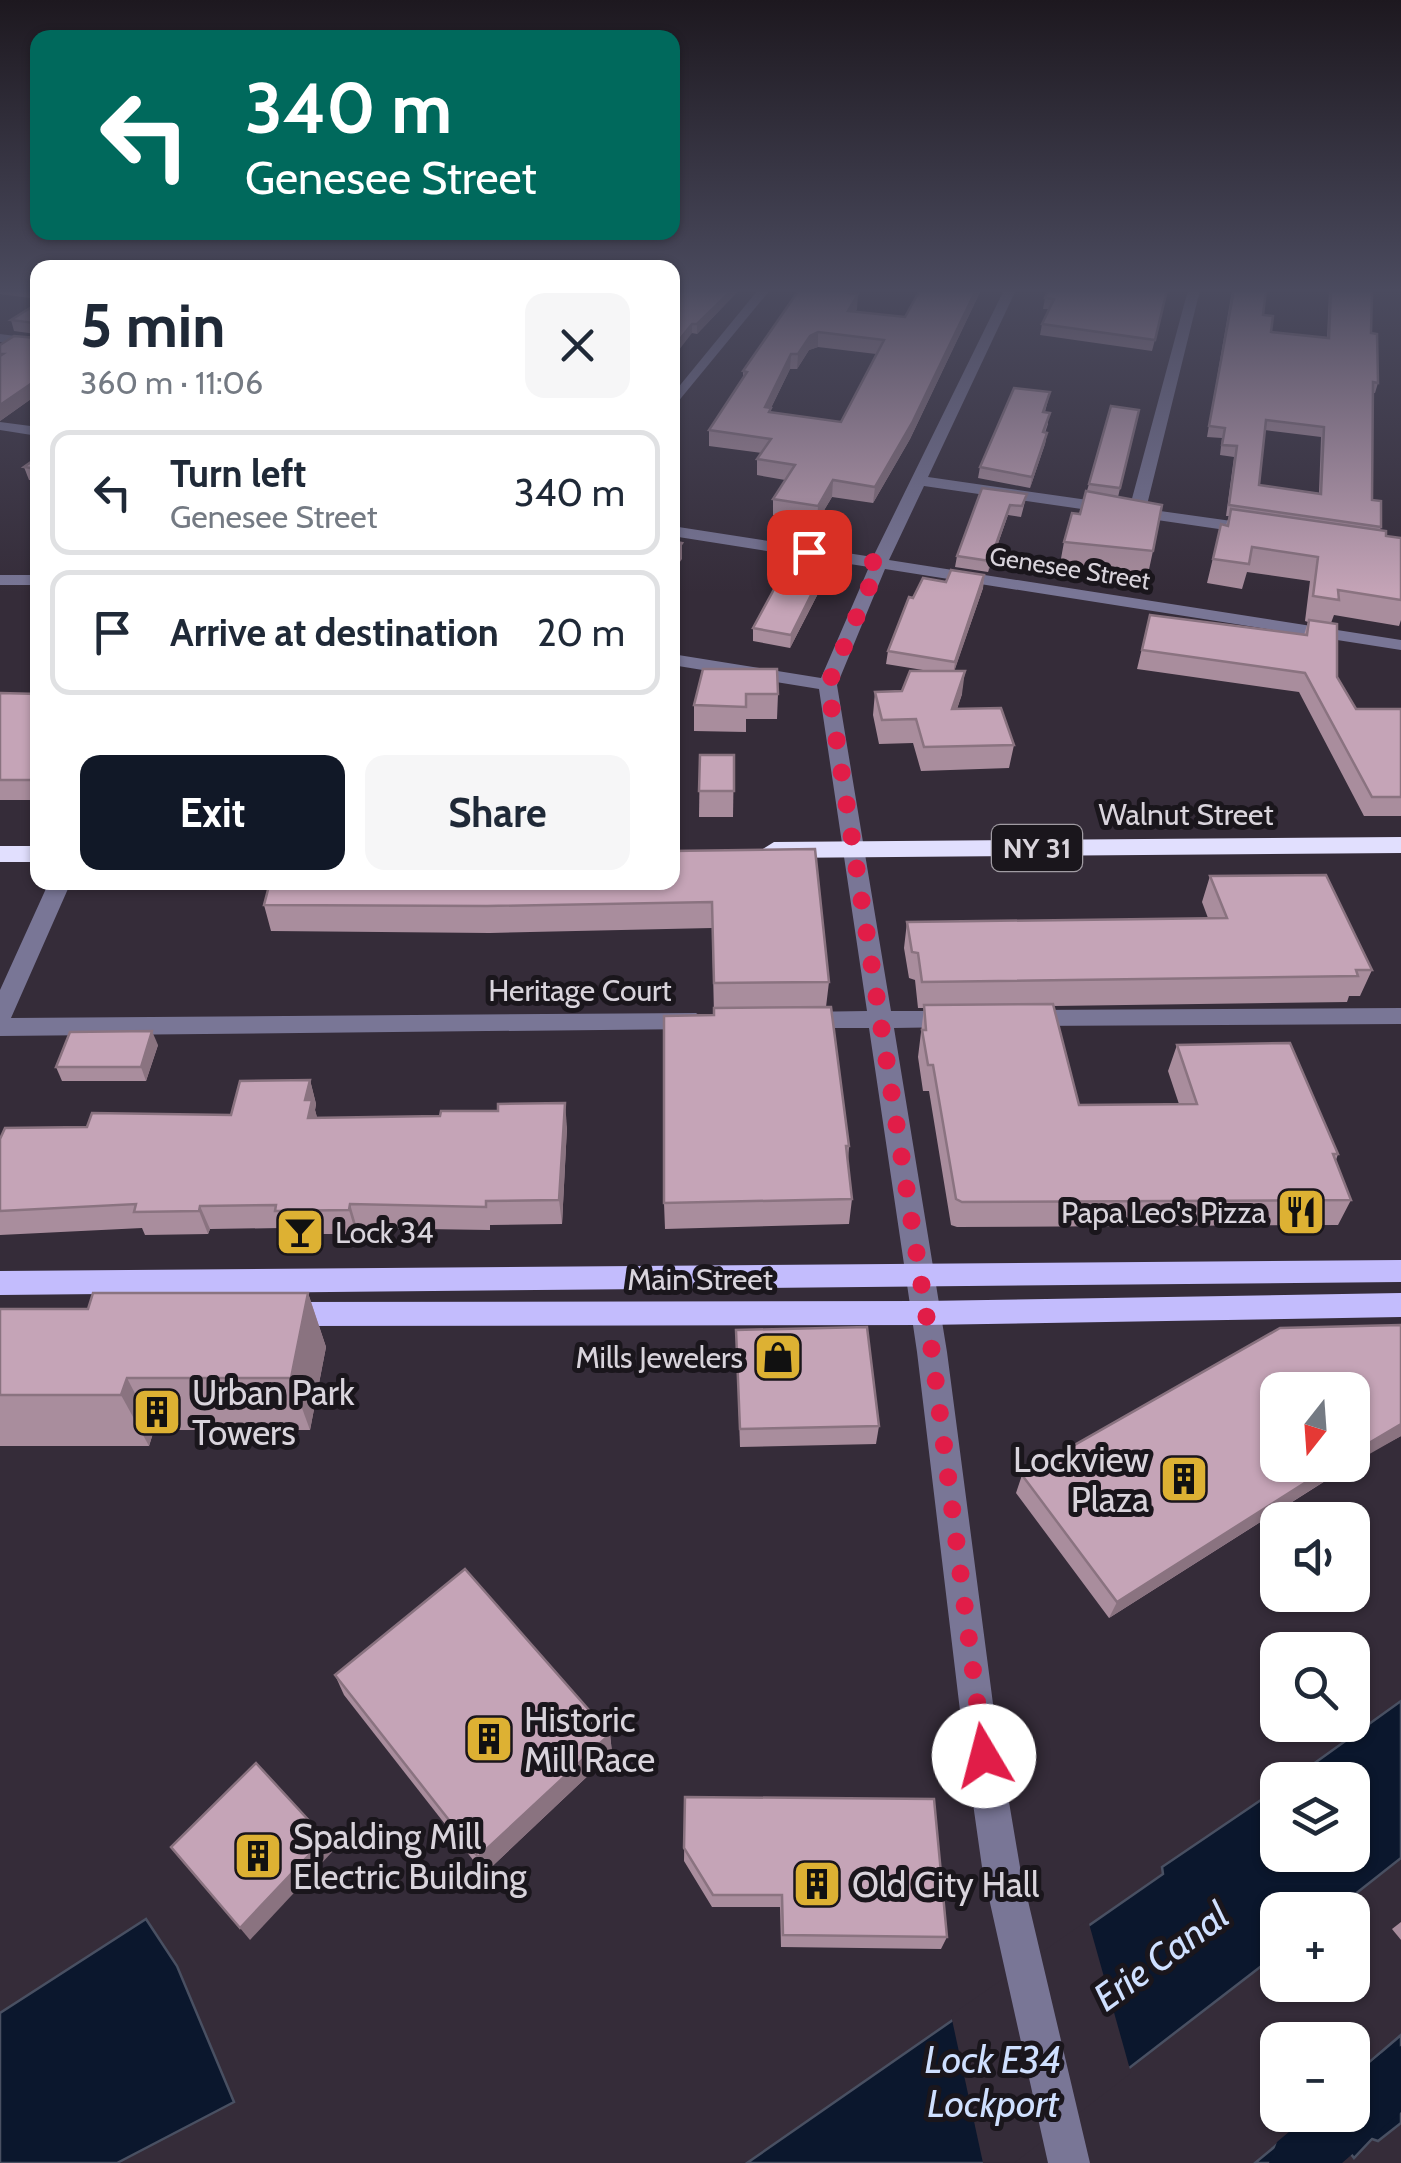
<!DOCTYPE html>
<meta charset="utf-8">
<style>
:root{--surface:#fff;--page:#f6f6f7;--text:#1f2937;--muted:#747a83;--line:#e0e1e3;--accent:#111827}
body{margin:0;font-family:Cabin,sans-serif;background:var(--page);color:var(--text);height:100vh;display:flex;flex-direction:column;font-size:38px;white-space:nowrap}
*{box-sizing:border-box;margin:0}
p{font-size:32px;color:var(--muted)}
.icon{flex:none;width:55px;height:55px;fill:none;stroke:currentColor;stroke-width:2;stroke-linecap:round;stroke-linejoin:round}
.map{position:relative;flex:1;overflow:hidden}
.details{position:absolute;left:30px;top:260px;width:650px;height:630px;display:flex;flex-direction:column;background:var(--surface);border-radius:20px;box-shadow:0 2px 8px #0004}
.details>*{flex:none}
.guide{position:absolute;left:30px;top:30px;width:650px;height:210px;border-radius:20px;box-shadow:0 2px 8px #0004;background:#00695c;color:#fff;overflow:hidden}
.needle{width:65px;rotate:197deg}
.buttons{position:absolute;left:1260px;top:1372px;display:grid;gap:20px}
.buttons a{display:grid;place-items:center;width:110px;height:110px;border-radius:20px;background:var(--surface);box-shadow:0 2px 8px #0004;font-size:50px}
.pin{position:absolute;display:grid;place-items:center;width:85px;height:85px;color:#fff;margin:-42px;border-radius:20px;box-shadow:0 5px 15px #0006}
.me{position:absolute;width:110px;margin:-55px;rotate:352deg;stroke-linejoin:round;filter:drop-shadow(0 0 8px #0008)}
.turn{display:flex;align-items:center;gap:35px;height:210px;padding:0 50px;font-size:45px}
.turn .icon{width:130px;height:130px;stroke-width:2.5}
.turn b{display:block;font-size:70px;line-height:85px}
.round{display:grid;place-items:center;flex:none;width:105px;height:105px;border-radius:20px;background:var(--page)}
.headline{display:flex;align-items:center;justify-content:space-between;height:170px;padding:0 50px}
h1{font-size:60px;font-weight:700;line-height:75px}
.action{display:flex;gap:20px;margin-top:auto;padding:20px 50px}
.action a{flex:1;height:115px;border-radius:20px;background:var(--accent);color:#fff;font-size:40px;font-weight:700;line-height:115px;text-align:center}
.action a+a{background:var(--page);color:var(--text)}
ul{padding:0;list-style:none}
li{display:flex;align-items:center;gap:30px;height:125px;margin:0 20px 15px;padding:0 30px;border:5px solid var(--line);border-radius:20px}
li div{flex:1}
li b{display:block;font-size:38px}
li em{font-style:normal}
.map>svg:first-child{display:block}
.water{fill:#0b172d;stroke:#495062;stroke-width:2.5}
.pier{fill:#352c39}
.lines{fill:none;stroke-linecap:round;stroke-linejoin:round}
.canal{fill:#0b172d;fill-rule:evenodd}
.minor{fill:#797696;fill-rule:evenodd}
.major{fill:#c3bcfd;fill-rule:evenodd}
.highway{fill:#e1dffe;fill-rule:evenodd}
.wall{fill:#a98d9d;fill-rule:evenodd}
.shaded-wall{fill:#8a7380}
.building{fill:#c5a4b7;stroke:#8a7380;stroke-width:2.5;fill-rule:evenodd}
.route{stroke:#e11d48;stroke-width:18;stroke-dasharray:0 32.4}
.labels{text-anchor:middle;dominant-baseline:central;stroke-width:10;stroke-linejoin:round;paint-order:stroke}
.far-street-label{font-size:25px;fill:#d9d4dc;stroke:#1a161c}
.shield{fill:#1a161c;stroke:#a09ba2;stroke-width:2.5}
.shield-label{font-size:28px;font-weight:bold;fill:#d9d4dc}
.street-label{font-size:30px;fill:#d9d4dc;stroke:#1a161c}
.poi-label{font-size:30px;fill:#d9d4dc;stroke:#1a161c;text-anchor:end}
.near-poi-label{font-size:35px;fill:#d9d4dc;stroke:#1a161c;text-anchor:start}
.near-water-label{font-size:38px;font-style:italic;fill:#cfe0ff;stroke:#1a161c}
</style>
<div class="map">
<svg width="1401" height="2163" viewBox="0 0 1401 2163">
<rect width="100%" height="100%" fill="#352c39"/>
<g class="water">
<path d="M1401 1701V1858L1335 1910H1278L1277 1954 1006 2163H747L1163 1874 1162 1867 1277 1789 1278 1855H1352V1780H1291Z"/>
<path d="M146 1919 177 1966 234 2102 117 2163H0V2013Z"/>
<path d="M1401 2035V2123L1378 2141 1372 2139 1354 2158 1321 2115H1352L1353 2076Z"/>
<path d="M1303 2123 1334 2163H1255Z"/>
</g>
<path class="pier" d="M1088 1920 1131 2073 1014 2163H983L951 2015Z"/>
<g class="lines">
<path class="canal" d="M1401 2046V2112L1342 2163H1269L1277 2142 1309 2115H1352V2078L1381 2054Z"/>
<g class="minor">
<path d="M758 290H770L672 409V395Z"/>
<path d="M1004 290H1016L928 477 1130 506 1188 290H1200L1146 509 1253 524 1261 529 1253 534 924 486 889 560 1401 640V650L885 569 837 685 891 1011H956L968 1019 956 1027 894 1028 947 1352 995 1719 1020 1867 1090 2163H1048L982 1867 961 1719 917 1352 869 1028H801L789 1020 801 1012 867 1011 819 689 672 665V654L821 678 869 567 672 536V526L873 557Z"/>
<path d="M0 334 38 339V347L0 342Z"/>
<path d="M0 422 38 427V436L0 430Z"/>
<rect x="0" y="575" width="38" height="10"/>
<path d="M49 882H71L11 1018 696 1013 708 1021 696 1029 0 1036V990Z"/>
<path d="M1401 1008V1024L1026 1026 1014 1018 1026 1010Z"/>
</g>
<g class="major">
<path d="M1401 1260V1282L0 1295V1271Z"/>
<path d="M1401 1293V1317L925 1325 285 1326 275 1322 271 1314 275 1306 285 1302 925 1301Z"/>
</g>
<g class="highway">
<path d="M1401 837V853L774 858 761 850 774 842Z"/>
<rect x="0" y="846" width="38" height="16"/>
</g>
</g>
<g class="wall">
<path d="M0 290H38V299L0 294Z"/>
<path d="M672 290H739L697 334 692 333Z"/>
<path d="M920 290H981L910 439 873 503 832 497 817 522 773 515V499L785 480 757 475V459L762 453 709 446V430L743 379V371L841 292 857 309 855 312 905 317ZM818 347 876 354 841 422 771 412V408L790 369H797L809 350Z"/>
<path d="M1168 290 1152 351 1040 335 1042 324 1049 309H1043L1045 298Z"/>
<path d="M1232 290H1266L1263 315 1271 332 1327 338 1329 290H1372L1371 333 1378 383 1375 393H1373L1372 500 1381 527 1380 530 1386 536 1401 538V620L1399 626 1334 615 1331 623 1337 677 1356 709H1401V816H1364L1299 692 1137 669 1150 615 1304 635 1308 622 1305 621 1310 581 1247 572 1242 589 1207 583 1221 524 1226 525 1229 516H1226L1234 457 1220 455 1222 438 1207 437ZM1265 430 1321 437 1319 493 1259 485Z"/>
<path d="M38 303V394L0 421V345L37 338 36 334 14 331 11 320Z"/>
<path d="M1050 392 1045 412 1048 424 1045 433H1047L1045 444 1030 488 978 478 980 467Z"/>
<path d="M1139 410 1118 497 1153 551 1148 574 1060 564 1064 542 1080 514 1089 484Z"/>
<path d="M38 457V481L29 480 24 467Z"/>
<path d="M982 488 1027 494 1021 517 1008 515 988 572 955 567 957 556Z"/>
<path d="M827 563V576L790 648 753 641V628Z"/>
<path d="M984 575 983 588 954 671 962 694 957 709 1014 745 1009 768 921 771 913 743 879 744 873 715 875 692 902 691 929 671 886 664 888 651 913 598 946 582Z"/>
<path d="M703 669 778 694 777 719H746V732L694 731V705Z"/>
<path d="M0 693 38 694V800H0Z"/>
<path d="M700 755H734L733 817H699Z"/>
<path d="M672 851 829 982 826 1007 849 1146 848 1161 852 1199 849 1224 665 1229 664 1203 714 1015 712 928 490 933 271 931 264 905Z"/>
<path d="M1210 876 1372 970 1360 996H1349L1347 1002 1053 1006 1079 1105 1179 1104 1168 1071 1177 1045 1338 1154 1336 1160 1351 1200 1338 1225 957 1227 951 1225 929 1091H923L918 1057 924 1008H918L915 980 909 978 904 948 907 922 1208 918 1202 902Z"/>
<path d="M158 1045 146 1081H62L56 1067Z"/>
<path d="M310 1080 316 1104 315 1110 317 1118 567 1127 562 1224 490 1225V1230L357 1228 356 1234H283L281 1228 210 1229 208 1234 145 1235 142 1228 0 1235V1139L87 1127 231 1115Z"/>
<path d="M308 1293 326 1347 310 1430H154L149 1446H0V1309H88Z"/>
<path d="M1401 1325V1436L1371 1452 1109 1618 1016 1493 1022 1475Z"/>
<path d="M736 1330 879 1426 876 1444 740 1447Z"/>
<path d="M335 1675 610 1734 612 1753 484 1874 344 1695Z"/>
<path d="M685 1797 947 1937 941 1949 781 1947 780 1907H712L684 1861Z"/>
<path d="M1401 1922V1940L1392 1929Z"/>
</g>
<g class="shaded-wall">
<path d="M732 290H739L697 334V324Z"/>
<path d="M976 290H981L910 439 873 503 875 487Z"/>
<path d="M858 294 857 309 847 325 848 311Z"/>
<path d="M692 324V333L672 359V349Z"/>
<path d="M818 332V347L809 350 797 369 798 354 810 336Z"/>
<path d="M791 354 790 369 771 408V424L765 407Z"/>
<path d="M38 379V394L0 421V405Z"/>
<path d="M1047 433 1045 444 1030 488 1032 477Z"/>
<path d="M833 480 832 497 817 522 818 506Z"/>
<path d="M1010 505 1008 515 988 572 990 561Z"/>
<path d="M682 543V559L672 573V557Z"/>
<path d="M827 563V576L790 648 791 635Z"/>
<path d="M984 575 983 588 953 675 955 662Z"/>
<path d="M965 671 962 694 949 732 952 709Z"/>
<path d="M152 1031 158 1045 146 1081 141 1067Z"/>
<path d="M310 1080 316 1104 315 1110 319 1124 315 1142 305 1100Z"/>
<path d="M565 1103 567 1127 562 1224 559 1200Z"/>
<path d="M350 1204 357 1228 356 1234 349 1210Z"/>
<path d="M200 1206 210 1229 208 1234 199 1211Z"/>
<path d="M308 1293 326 1347 310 1430 291 1378Z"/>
<path d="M127 1378 154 1430 149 1446 121 1395Z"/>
<path d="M1401 1424V1436L1352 1464V1453Z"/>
<path d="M1333 1465H1350L1109 1618 1117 1602Z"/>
<path d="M610 1734 612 1753 484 1874 478 1857Z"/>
<path d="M325 1838 333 1851 250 1940 240 1928Z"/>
</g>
<g class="building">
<path d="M672 290H732L697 324H692L672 349Z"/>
<path d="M799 290H834L833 291 858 294 848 311 905 317 920 290H976L912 423 875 487 833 480 818 506 773 499 795 465 757 459 771 439 709 430 747 372 743 371ZM818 332 884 340 841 422 769 412 771 408 765 407 791 354H798L810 336Z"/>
<path d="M1048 290H1167L1155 340 1042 324 1054 299 1045 298Z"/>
<path d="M1234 290H1266L1263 315 1273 316 1271 332 1329 338 1331 290H1372L1371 333 1377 334 1378 383 1373 382 1372 500 1381 501V527L1229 505 1237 446 1222 445 1225 428 1209 426ZM1266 420 1324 427 1321 494 1259 485Z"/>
<path d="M38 303V379L0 405V356L3 354H0V345L14 336 37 338 35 323 11 320Z"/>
<path d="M1014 388 1050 392 1043 412 1050 413 1043 432 1047 433 1032 477 980 467Z"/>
<path d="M1111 406 1139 410 1120 488 1089 484Z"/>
<path d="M38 457V469L24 467Z"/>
<path d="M982 488 1027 494 1022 506 1010 505 990 561 957 556Z"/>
<path d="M1086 491 1162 505 1153 551 1064 542 1072 513 1080 514Z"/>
<path d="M1231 509 1386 531V536L1401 538V600L1338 590 1339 600 1313 596 1318 557 1252 547 1249 564 1213 559 1221 524 1228 526Z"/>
<path d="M672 541 682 543 672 557Z"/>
<path d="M791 558 827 563 791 635 753 628Z"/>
<path d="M951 570 984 575 955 662 888 651 909 597 913 598 923 578 946 582Z"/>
<path d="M1150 615 1307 635 1309 620 1337 624V677L1356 709H1401V797H1372L1305 673 1142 650Z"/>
<path d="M703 669H777L778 694H746V707L694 705Z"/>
<path d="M910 671H965L952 709 1001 708 1014 745 924 747 916 719 882 720 875 692 902 691Z"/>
<path d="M0 693 38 694V780H0Z"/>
<path d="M700 755H734V791H699Z"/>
<path d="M815 849 829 982 714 983 712 902 487 906 264 905 270 882H672V851Z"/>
<path d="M1326 875 1372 970H1356L1358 976 922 982 918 953 912 952 907 922 1227 918 1210 876Z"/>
<path d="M1053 1004 1079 1105 1197 1104 1177 1045 1290 1043 1338 1154H1333L1351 1200 962 1202 956 1199 933 1065H928L922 1030H926L924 1005Z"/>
<path d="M831 1007 849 1146H846L852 1199 664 1203V1016L714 1015V1008Z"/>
<path d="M152 1031 141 1067H56L70 1032Z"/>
<path d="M310 1080 305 1100H312L308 1118 440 1116 441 1111H498V1104L565 1103 559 1200 486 1201V1207L350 1204 349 1210 275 1211 276 1205 200 1206 199 1211 134 1212 136 1204 0 1211V1139L5 1128 87 1127 92 1113 231 1115 240 1081Z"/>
<path d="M93 1293H308L291 1378H127L121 1395H0V1309H88Z"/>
<path d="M1401 1325V1424L1352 1453V1390H1278V1465H1333L1117 1602 1022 1475 1280 1328Z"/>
<path d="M867 1327 879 1426 740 1429 736 1330Z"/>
<path d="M465 1569 610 1734 478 1857 335 1675Z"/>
<path d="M256 1763 325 1838 240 1928 171 1847Z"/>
<path d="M685 1797 934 1799 947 1937 783 1935 782 1895H713L684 1848Z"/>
</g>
<linearGradient id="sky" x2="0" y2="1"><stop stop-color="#1d181f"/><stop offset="0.49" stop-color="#4b4b5f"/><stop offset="1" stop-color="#4b4b5f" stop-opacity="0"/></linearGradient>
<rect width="1401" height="593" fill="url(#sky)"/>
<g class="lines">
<path class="route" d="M809 552 879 563 828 685 932 1352 984 1756"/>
</g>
<defs>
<g id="restaurant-square" transform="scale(2.5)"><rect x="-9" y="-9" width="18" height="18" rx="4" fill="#ddb133" stroke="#1a161c"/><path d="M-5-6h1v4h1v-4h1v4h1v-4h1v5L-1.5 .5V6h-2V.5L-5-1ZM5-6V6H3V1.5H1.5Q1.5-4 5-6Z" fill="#111"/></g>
<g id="bar-square" transform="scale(2.5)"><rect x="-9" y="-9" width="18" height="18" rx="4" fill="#ddb133" stroke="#1a161c"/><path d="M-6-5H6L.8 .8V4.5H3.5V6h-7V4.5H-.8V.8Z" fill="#111"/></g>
<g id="shop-square" transform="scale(2.5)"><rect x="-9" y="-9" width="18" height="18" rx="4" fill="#ddb133" stroke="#1a161c"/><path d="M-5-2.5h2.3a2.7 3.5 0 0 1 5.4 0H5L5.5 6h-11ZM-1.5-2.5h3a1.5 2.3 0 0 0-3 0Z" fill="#111"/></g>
<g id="building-square" transform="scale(2.5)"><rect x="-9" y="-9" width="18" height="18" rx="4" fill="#ddb133" stroke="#1a161c"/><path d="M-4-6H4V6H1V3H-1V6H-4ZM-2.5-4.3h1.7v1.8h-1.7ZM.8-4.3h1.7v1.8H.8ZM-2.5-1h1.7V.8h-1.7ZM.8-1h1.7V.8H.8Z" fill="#111"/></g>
</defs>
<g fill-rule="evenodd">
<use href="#restaurant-square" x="1301" y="1212"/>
<use href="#bar-square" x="300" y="1232"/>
<use href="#shop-square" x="778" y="1357"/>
<use href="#building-square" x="157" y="1412"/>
<use href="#building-square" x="1184" y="1479"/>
<use href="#building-square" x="489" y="1739"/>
<use href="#building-square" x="258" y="1856"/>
<use href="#building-square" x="817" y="1884"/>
</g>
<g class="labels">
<g class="far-street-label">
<text transform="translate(1070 568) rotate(9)">Genesee Street</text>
</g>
<rect class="shield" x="992" y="825" width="90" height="46" rx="8"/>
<g class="shield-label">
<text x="1037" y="848">NY 31</text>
</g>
<g class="street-label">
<text x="1186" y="814">Walnut Street</text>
<text x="580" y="990">Heritage Court</text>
<text x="700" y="1279">Main Street</text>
</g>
<g class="poi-label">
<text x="1266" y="1212">Papa Leo's Pizza</text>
<text x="335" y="1232" text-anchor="start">Lock 34</text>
<text x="743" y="1357">Mills Jewelers</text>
</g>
<g class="near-poi-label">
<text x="192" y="1392">Urban Park<tspan x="192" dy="40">Towers</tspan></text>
<text x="1149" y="1459" text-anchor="end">Lockview<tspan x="1149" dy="40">Plaza</tspan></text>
<text x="524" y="1719">Historic<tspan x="524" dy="40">Mill Race</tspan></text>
<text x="293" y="1836">Spalding Mill<tspan x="293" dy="40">Electric Building</tspan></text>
<text x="852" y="1884">Old City Hall</text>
</g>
<g class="near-water-label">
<text transform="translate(1161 1956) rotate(-36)">Erie Canal</text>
<text x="993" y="2059">Lock E34<tspan x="993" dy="44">Lockport</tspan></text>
</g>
</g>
</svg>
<div class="buttons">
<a><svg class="needle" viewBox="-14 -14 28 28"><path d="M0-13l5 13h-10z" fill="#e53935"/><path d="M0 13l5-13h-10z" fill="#747a83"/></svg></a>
<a><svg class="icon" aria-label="sound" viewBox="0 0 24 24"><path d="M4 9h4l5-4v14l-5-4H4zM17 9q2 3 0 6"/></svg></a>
<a><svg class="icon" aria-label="search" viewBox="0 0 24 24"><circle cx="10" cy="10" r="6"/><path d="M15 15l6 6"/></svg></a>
<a><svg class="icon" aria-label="layers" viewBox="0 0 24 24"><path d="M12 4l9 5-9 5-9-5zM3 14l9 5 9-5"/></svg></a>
<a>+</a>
<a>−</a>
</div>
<div class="pin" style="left:809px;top:552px;background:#d93025"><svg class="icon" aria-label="arrive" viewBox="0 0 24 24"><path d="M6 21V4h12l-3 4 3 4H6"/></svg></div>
<svg class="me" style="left:984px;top:1756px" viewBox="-20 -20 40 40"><circle r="19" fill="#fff"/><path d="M0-13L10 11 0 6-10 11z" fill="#e11d48"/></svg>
<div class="guide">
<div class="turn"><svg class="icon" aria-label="left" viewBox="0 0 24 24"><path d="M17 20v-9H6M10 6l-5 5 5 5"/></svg><div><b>340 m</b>Genesee Street</div></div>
</div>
<section class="details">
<div class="headline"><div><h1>5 min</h1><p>360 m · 11:06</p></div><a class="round"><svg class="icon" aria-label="close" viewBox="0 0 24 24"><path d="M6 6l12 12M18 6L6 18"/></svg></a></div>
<ul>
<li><svg class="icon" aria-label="left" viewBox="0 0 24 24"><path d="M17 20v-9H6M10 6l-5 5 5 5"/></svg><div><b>Turn left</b><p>Genesee Street</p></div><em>340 m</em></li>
<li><svg class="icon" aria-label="arrive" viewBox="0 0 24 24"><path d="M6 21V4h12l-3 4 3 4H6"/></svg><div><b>Arrive at destination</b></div><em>20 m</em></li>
</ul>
<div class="action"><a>Exit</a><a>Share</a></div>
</section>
</div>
